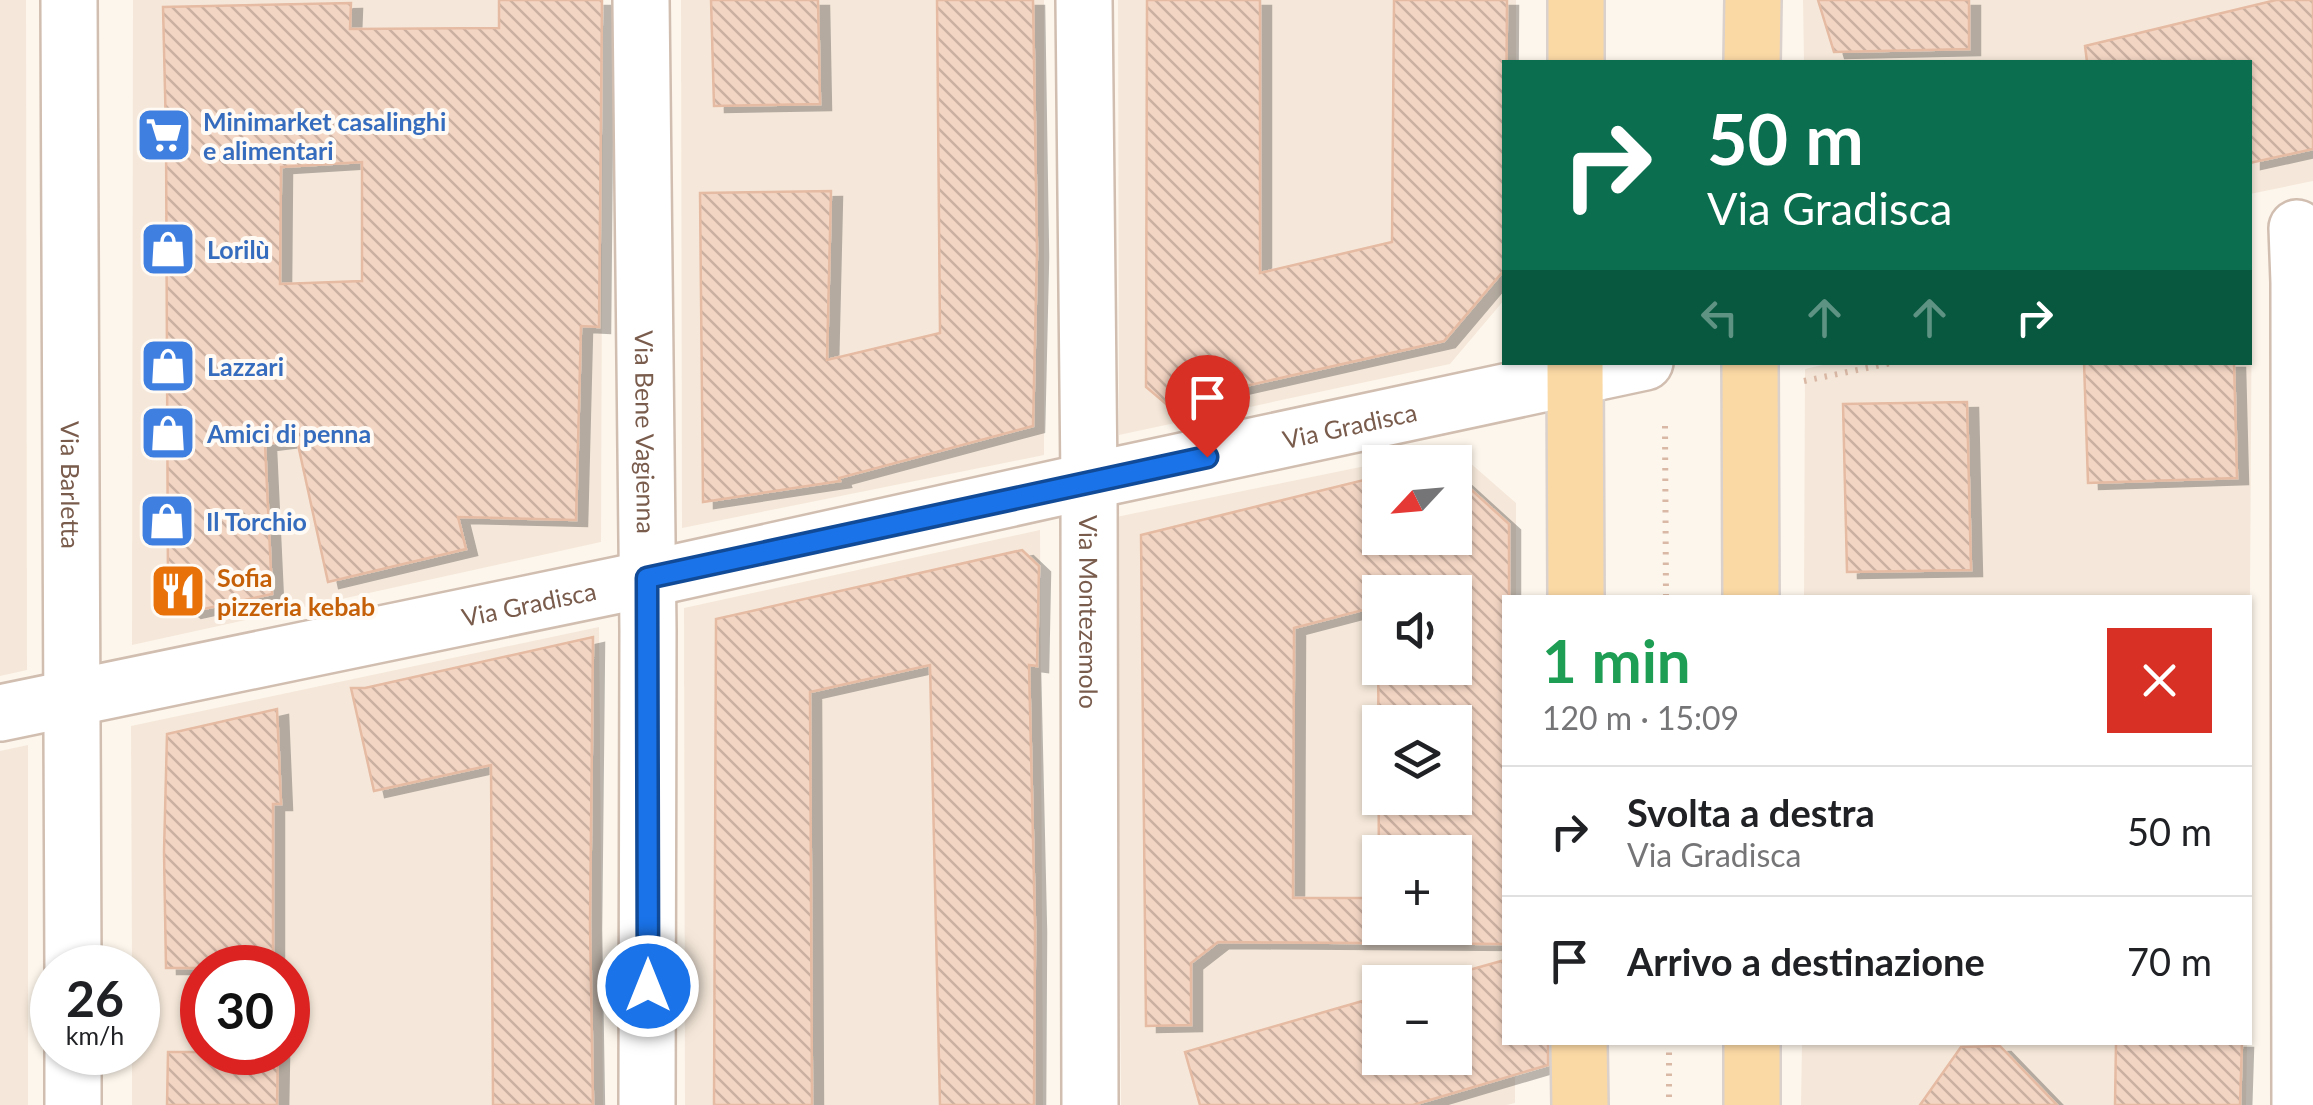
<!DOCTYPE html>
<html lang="it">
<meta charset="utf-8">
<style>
:root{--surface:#fff;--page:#f2f2f2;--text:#202124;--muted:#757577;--line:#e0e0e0}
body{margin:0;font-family:Lato,sans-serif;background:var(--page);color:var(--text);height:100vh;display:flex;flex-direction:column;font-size:38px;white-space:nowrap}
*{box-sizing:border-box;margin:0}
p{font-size:32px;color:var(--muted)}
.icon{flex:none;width:55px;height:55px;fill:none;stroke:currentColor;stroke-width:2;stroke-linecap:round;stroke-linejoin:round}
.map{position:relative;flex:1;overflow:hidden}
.drawer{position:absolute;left:1502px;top:595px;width:750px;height:450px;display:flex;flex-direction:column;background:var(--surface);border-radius:0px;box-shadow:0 2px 8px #0004}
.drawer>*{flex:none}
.hud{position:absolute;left:1502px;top:60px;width:750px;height:305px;border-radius:0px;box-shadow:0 2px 8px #0004;background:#0b6e4f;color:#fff;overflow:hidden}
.needle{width:65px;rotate:244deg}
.controls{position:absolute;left:1362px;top:445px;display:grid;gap:20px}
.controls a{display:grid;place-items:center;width:110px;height:110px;border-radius:0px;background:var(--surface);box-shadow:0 2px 8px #0004;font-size:50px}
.speed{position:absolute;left:30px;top:945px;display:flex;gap:20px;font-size:50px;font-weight:700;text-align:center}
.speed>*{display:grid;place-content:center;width:130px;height:130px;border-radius:50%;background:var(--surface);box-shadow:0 2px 8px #0004;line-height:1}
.speed small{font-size:25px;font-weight:400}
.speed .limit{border:15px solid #d22;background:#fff;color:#111}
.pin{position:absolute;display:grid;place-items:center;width:85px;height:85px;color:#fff;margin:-102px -42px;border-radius:50% 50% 50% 0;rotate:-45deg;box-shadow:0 0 10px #0007}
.pin .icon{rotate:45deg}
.me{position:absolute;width:110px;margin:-55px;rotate:0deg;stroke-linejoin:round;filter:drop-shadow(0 0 8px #0008)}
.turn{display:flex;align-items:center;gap:35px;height:210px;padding:0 40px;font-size:45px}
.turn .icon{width:130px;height:130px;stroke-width:2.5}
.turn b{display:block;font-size:70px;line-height:85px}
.lanes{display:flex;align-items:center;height:95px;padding:0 40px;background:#0003;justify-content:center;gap:50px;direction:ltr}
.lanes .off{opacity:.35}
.round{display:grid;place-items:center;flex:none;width:105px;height:105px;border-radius:0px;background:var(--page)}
.summary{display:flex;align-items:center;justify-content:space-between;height:170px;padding:0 40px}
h1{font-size:60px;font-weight:700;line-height:75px;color:#1e9e55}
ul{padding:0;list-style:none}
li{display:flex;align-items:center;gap:30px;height:130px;padding:0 40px;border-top:2px solid var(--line)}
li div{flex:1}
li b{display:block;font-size:38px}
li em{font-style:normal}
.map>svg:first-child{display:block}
.residential{fill:#f5e8da;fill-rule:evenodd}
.building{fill:url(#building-back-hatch);stroke:#e6bba3;stroke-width:2.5;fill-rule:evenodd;filter:url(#shadow)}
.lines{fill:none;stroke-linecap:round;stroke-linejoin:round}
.minor-casing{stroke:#d1beb0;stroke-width:60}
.major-casing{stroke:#dad1cd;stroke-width:60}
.path{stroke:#d9b8a5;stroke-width:6;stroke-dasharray:2.5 8;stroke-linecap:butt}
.minor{stroke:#fff;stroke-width:55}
.major{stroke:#fbd9a5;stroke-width:55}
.route-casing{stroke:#114b97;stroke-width:25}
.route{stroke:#1a73e8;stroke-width:18}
.labels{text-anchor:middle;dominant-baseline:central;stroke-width:8;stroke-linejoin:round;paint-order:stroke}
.shop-label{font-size:25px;font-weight:bold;fill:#366cbe;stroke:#fffaf3;text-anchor:start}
.street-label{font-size:25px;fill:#7a5c4d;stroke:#fffaf3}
.food-label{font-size:25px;font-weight:bold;fill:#c56008;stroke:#fffaf3;text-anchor:start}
</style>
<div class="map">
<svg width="2313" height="1105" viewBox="0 0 2313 1105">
<defs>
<pattern id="building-back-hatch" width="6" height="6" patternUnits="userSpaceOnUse" patternTransform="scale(2.5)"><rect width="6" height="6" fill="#f3d5c3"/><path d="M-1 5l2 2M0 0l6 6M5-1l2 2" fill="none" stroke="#cab0a1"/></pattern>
<filter id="shadow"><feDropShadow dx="11" dy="6" stdDeviation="0" flood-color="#0004"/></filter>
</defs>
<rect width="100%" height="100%" fill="#fdf6ec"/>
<g class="residential">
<path d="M0 0H26L27 670 0 676Z"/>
<path d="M133 0H603L601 542 132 645Z"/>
<path d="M681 0H1044V455L682 528Z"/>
<path d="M1118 0H1516V62H1505V299L1450 364 1119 435Z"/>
<path d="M1803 0H2313V181L2250 194V62H1804Z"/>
<path d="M2252 278 2250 597 1804 598 1805 369 1836 362H2250V279Z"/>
<path d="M1453 448 1516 503V597L1505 598V1042L1515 1043V1103L1507 1105H1121L1116 517 1380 463V538H1455V462H1383ZM1380 592H1455V668H1380ZM1380 722H1455V798H1380ZM1380 852H1455V928H1380ZM1380 982H1455V1058H1380Z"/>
<path d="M1040 530 1043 1105H685L684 608Z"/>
<path d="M599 627 603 1105H132V1053L138 1052V968L132 967 131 726ZM202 968H288V1052H202Z"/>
<path d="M28 745V1105H0V751Z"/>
<path d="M1802 1043H2247L2246 1105H1801Z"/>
</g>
<g class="building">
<path d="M499 0H602L599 327 581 326 576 520 458 517 466 549 328 582 297 440 265 444 272 594 190 612 168 594 166 133 163 7 351 3 350 29 499 28ZM362 162V281L280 284 281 167Z"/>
<path d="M711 0H818L820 104 714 106Z"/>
<path d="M937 0H1033L1037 251 1033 426 839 478 840 481 703 502 700 193 831 191 827 360 940 333Z"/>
<path d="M1147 0H1260V273L1392 242 1394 0H1507L1505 269 1444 341 1166 404 1146 387Z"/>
<path d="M1818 0H1969V49L1834 52Z"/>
<path d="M2276 0H2313V149L2250 163V62H2087L2085 46Z"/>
<path d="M2084 362H2234L2237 478 2088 483Z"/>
<path d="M1967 402 1971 570 1847 572 1843 404Z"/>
<path d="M1455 475 1509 524V598H1505V944L1218 942 1191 963V1025L1146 1026 1141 535 1380 476V538H1455ZM1380 592H1455V668H1380ZM1378 606 1379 898H1293L1294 628ZM1380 722H1455V798H1380ZM1380 852H1455V928H1380Z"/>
<path d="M1022 550 1039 566 1037 666 1029 665 1035 926 1034 1105H940L930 665 810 692 812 1105H714L716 619Z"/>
<path d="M593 637 590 924 593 1105H493L491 765 374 791 351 688H365Z"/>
<path d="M277 709 281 804H273V968H166L164 852 167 734Z"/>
<path d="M1505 960V1042H1548V1065L1413 1105H1200L1185 1052 1380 996V1058H1455V982H1426Z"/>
<path d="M2116 1042H2242L2240 1105H2115Z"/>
<path d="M2000 1046 2057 1105H1920L1961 1047Z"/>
<path d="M168 1052H278L277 1105H167Z"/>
</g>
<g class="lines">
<g class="minor-casing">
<g id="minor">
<path id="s1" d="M69 0 73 968"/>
<path id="s2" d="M641 0 648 630 647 1105"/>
<path id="s3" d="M1084 0 1089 481 1090 1105"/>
<path d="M2297 228 2299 282 2300 1105"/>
<path id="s4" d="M0 713 647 579 1089 481 1645 362"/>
<path d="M73 1052V1105"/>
</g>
</g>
<g class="major-casing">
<g id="major">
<path d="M1576 62V0"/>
<path d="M1752 62 1753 0"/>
<path d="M1575 362 1576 598"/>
<path d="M1750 362 1751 598"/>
<path d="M1579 1042 1580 1105"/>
<path d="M1752 1042V1105"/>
</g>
</g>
<g class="path">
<path d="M1804 381 1896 362"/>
<path d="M1665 426 1666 598"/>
<path d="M1669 1042V1105"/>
</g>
<use href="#minor" class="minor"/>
<use href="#major" class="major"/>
</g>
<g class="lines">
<g class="route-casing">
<path id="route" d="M648 986 647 578 1207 457"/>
</g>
<use href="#route" class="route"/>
</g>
<defs>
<g id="supermarket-square" transform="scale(2.875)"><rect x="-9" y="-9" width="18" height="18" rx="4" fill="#3f7fe0" stroke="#fffaf3"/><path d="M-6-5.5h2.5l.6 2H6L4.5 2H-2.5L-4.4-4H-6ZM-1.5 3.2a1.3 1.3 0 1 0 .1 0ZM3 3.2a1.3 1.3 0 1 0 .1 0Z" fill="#fff"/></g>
<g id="shop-square" transform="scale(2.875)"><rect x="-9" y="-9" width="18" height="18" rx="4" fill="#3f7fe0" stroke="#fffaf3"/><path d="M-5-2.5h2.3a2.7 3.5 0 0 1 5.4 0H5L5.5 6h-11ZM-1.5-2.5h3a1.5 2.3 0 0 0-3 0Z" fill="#fff"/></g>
<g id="restaurant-square" transform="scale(2.875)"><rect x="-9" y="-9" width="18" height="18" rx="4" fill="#e8710a" stroke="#fffaf3"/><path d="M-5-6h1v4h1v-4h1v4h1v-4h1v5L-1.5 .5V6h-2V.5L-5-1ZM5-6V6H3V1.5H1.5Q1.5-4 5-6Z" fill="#fff"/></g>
</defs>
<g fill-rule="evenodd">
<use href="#supermarket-square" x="164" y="135"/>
<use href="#shop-square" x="168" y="249"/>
<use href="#shop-square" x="168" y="366"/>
<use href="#shop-square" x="168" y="433"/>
<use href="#shop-square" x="167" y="521"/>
<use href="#restaurant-square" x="178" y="591"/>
</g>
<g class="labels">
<g class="shop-label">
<text x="203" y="121">Minimarket casalinghi<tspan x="203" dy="29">e alimentari</tspan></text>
<text x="207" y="249">Lorilù</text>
<text x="207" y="366">Lazzari</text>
<text x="207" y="433">Amici di penna</text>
<text x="206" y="521">Il Torchio</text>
</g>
<g class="street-label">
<text stroke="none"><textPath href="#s4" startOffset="1380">Via Gradisca</textPath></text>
<text stroke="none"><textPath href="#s2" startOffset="432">Via Bene Vagienna</textPath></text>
<text stroke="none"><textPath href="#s1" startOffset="485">Via Barletta</textPath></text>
<text stroke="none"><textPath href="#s4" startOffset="540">Via Gradisca</textPath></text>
<text stroke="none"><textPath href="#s3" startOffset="612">Via Montezemolo</textPath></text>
</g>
<g class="food-label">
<text x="217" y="577">Sofia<tspan x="217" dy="29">pizzeria kebab</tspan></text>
</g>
</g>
</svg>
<div class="controls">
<a><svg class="needle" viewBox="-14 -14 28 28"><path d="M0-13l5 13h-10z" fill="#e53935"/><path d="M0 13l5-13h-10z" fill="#757577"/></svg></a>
<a><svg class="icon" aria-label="sound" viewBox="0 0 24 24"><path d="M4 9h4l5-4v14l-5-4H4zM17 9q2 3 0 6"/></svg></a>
<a><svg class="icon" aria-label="layers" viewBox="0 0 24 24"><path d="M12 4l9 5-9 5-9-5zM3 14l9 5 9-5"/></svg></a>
<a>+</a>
<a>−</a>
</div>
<div class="speed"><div>26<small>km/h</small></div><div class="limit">30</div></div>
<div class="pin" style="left:1207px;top:457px;background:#d93025"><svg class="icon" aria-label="arrive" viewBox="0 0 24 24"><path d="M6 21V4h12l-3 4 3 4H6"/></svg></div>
<svg class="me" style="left:648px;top:986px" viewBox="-20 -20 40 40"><circle r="17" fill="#1a73e8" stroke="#fff" stroke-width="3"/><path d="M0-11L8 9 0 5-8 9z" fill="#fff"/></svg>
<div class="hud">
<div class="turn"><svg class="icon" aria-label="right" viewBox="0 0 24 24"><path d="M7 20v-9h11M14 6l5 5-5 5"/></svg><div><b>50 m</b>Via Gradisca</div></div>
<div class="lanes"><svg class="icon off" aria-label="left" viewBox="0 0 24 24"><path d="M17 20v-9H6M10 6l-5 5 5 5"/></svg><svg class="icon off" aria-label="ahead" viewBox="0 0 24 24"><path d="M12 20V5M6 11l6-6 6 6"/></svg><svg class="icon off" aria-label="ahead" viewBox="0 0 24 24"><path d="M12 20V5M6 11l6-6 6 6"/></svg><svg class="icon" aria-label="right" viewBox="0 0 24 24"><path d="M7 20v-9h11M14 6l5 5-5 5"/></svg></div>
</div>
<section class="drawer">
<div class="summary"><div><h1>1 min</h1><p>120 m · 15:09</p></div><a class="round" style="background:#d93025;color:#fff"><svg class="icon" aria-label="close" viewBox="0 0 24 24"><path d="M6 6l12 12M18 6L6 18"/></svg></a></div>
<ul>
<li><svg class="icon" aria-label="right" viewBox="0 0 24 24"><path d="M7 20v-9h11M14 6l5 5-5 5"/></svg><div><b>Svolta a destra</b><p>Via Gradisca</p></div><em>50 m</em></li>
<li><svg class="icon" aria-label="arrive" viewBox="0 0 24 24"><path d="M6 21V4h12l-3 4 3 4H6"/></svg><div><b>Arrivo a destinazione</b></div><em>70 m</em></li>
</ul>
</section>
</div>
